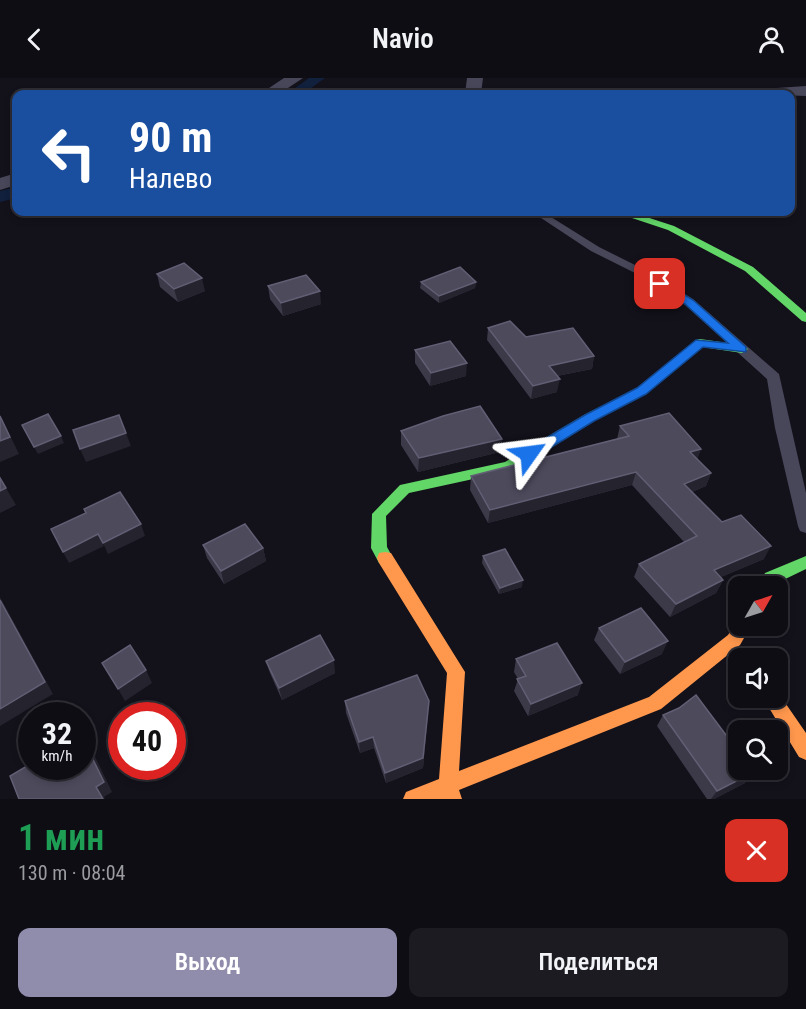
<!DOCTYPE html>
<html lang="ru">
<meta charset="utf-8">
<style>
:root{--surface:#0e0d14;--page:#1c1b22;--text:#f1f3f6;--muted:#9b9ca0;--line:#2e2d34;--accent:#908cac}
body{margin:0;font-family:"Roboto Condensed",sans-serif;background:var(--page);color:var(--text);height:100vh;display:flex;flex-direction:column;font-size:22px;white-space:nowrap}
*{box-sizing:border-box;margin:0}
p{font-size:20px;color:var(--muted)}
.icon{flex:none;width:33px;height:33px;fill:none;stroke:currentColor;stroke-width:2;stroke-linecap:round;stroke-linejoin:round}
.map{position:relative;height:721px;overflow:hidden}
.panel{display:flex;flex-direction:column;background:var(--surface);flex:1}
.panel>*{flex:none}
.banner{position:absolute;left:12px;top:12px;width:783px;height:126px;border-radius:12px;box-shadow:0 3px 9px #0003,0 0 0 2px var(--line);background:#1a4fa0;color:#fff;overflow:hidden}
.needle{width:39px;rotate:51deg}
.fabs{position:absolute;left:728px;top:498px;display:grid;gap:12px}
.fabs a{display:grid;place-items:center;width:60px;height:60px;border-radius:12px;background:var(--surface);box-shadow:0 3px 9px #0003,0 0 0 2px var(--line);font-size:30px}
.speed{position:absolute;left:18px;top:624px;display:flex;gap:12px;font-size:30px;font-weight:700;text-align:center}
.speed>*{display:grid;place-content:center;width:78px;height:78px;border-radius:50%;background:var(--surface);box-shadow:0 3px 9px #0003,0 0 0 2px var(--line);line-height:1}
.speed small{font-size:15px;font-weight:400}
.speed .limit{border:9px solid #d22;background:#fff;color:#111}
.pin{position:absolute;display:grid;place-items:center;width:51px;height:51px;color:#fff;margin:-26px;border-radius:12px;box-shadow:0 3px 9px #0006}
.me{position:absolute;width:66px;margin:-33px;rotate:59deg;stroke-linejoin:round;filter:drop-shadow(0 0 4px #0008)}
.turn{display:flex;align-items:center;gap:21px;height:126px;padding:0 18px;font-size:27px}
.turn .icon{width:78px;height:78px;stroke-width:2.5}
.turn b{display:block;font-size:42px;line-height:51px}
.round{display:grid;place-items:center;flex:none;width:63px;height:63px;border-radius:12px;background:var(--page)}
.head{display:flex;align-items:center;justify-content:space-between;height:102px;padding:0 18px}
h1{font-size:36px;font-weight:600;line-height:45px;color:#1e9e55}
.action{display:flex;gap:12px;margin-top:auto;padding:12px 18px}
.action a{flex:1;height:69px;border-radius:12px;background:var(--accent);color:#fff;font-size:24px;font-weight:600;line-height:69px;text-align:center}
.action a+a{background:var(--page);color:var(--text)}
header{display:flex;justify-content:space-between;align-items:center;height:78px;padding:0 18px;background:var(--surface);font-size:27px;font-weight:600}
.map>svg:first-child{display:block}
.lines{fill:none;stroke-linecap:round;stroke-linejoin:round}
.canal{fill:#10203d;fill-rule:evenodd}
.lane{fill:#48475a;fill-rule:evenodd}
.street{fill:#48475a;fill-rule:evenodd}
.fast{fill:#63d668;fill-rule:evenodd}
.slow{fill:#ff974d;fill-rule:evenodd}
.wall{fill:#3c3a49}
.shaded-wall{fill:#25232e}
.building{fill:#4d4a5c;stroke:#625f75;stroke-width:1.5}
.route{fill:#1a73e8;stroke:#114b97;stroke-width:1.5}
</style>
<header><svg class="icon" aria-label="back" viewBox="0 0 24 24"><path d="M15 5l-7 7 7 7"/></svg>Navio<svg class="icon" aria-label="person" viewBox="0 0 24 24"><circle cx="12" cy="8" r="4"/><path d="M4 21q1-7 8-7t8 7"/></svg></header>
<div class="map">
<svg width="806" height="721" viewBox="0 0 806 721">
<rect width="100%" height="100%" fill="#13111a"/>
<g class="lines">
<g class="canal">
<path d="M309 0H325L303 16H287Z"/>
<path d="M16 109V120L0 124V113Z"/>
</g>
<path class="lane" d="M532 134H543L599 169 649 194 693 221 779 296 806 415V455L800 453 798 448 775 350 767 301 685 227 641 198 591 173Z"/>
<g class="street">
<path d="M284 0H303L279 16H260Z"/>
<path d="M467 0H483L481 16H465Z"/>
<path d="M806 8V18L754 16 762 11Z"/>
<path d="M16 95V107L0 112V100Z"/>
</g>
<g class="fast">
<path d="M619 134H631L674 148 753 189 806 235V244L802 243 745 193 668 152 620 136Z"/>
<path d="M700 261 742 267 748 271 742 275 702 269 646 316 594 343 514 392 409 415 386 438 387 469 393 480 391 485 385 486 379 485 371 470 372 436 400 407 505 384 584 337 638 310 696 262Z"/>
<path d="M806 478V491L777 505 774 508H758L765 495Z"/>
</g>
<g class="slow">
<path d="M385 474 391 475 465 594 459 693 649 619 728 557 737 543 738 548H751L740 567 661 631 459 712 462 721H403L406 714 439 701 447 595 379 485 377 480 379 475Z"/>
<path d="M777 613 806 655V682L799 679 763 620H777Z"/>
</g>
</g>
<g class="wall">
<path d="M157 196 205 213 178 224 160 209Z"/>
<path d="M421 204H476L475 210 439 225 420 210Z"/>
<path d="M268 208 321 226 283 238 270 221Z"/>
<path d="M488 250 594 278 592 291 557 298V314L531 321 487 262Z"/>
<path d="M415 272 466 298 430 308 415 285Z"/>
<path d="M620 348 701 371 697 381 711 395 706 408 692 414 722 444 764 481 721 499 723 502 716 515 670 539 634 499 639 486 684 464 632 407 488 445 470 412 471 398 617 361Z"/>
<path d="M401 353 502 361 500 374 418 394 401 367Z"/>
<path d="M203 467 263 470 266 483 224 506 207 480Z"/>
<path d="M483 478 522 509 499 516 482 485Z"/>
<path d="M599 550 662 576 620 596 594 562Z"/>
<path d="M516 581 578 617 528 638 514 613 518 601 514 594Z"/>
<path d="M266 583 335 595 282 622 270 595Z"/>
<path d="M345 623 428 635 423 690 386 705 374 670 360 675 346 635Z"/>
<path d="M679 630 745 705 714 721H707L657 648 663 637Z"/>
</g>
<g class="shaded-wall">
<path d="M202 200 205 213 178 224 174 211Z"/>
<path d="M476 204 475 210 439 225V218Z"/>
<path d="M320 213 321 226 283 238 281 225Z"/>
<path d="M594 278 592 291 546 300 549 288Z"/>
<path d="M467 285 466 298 430 308 431 295Z"/>
<path d="M560 301 557 314 531 321 533 308Z"/>
<path d="M0 337 19 376 0 384Z"/>
<path d="M126 355 131 368 86 384 80 371Z"/>
<path d="M61 358 64 365 38 376 34 369Z"/>
<path d="M502 361 500 374 418 394 419 380Z"/>
<path d="M701 371 696 384 690 374Z"/>
<path d="M636 394 632 407 488 445 490 432Z"/>
<path d="M711 395 706 408 679 419 684 406Z"/>
<path d="M6 410 16 427 0 435V413Z"/>
<path d="M141 446 145 458 108 476 103 465Z"/>
<path d="M98 456 104 468 69 485 63 474Z"/>
<path d="M771 468 764 481 707 505 714 492Z"/>
<path d="M263 470 266 483 224 506 221 493Z"/>
<path d="M523 502 522 509 499 516 500 510Z"/>
<path d="M723 502 716 515 670 539 676 526Z"/>
<path d="M0 519 53 616 0 648Z"/>
<path d="M668 563 662 576 620 596 625 584Z"/>
<path d="M334 582 335 595 282 622 279 610Z"/>
<path d="M146 592 152 605 125 623 118 611Z"/>
<path d="M582 605 578 617 528 638 531 626Z"/>
<path d="M429 623 423 690 386 705 385 695Z"/>
<path d="M82 657 89 666 112 714 104 719 105 721H103L96 709Z"/>
<path d="M373 659 374 670 360 675 359 664Z"/>
<path d="M754 694 745 705 714 721H711L717 713Z"/>
</g>
<g class="building">
<path d="M184 185 202 200 174 211 157 196Z"/>
<path d="M460 189 476 204 439 218 421 204Z"/>
<path d="M306 197 320 213 281 225 268 208Z"/>
<path d="M510 243 526 259 573 250 594 278 549 288 560 301 533 308 488 250Z"/>
<path d="M450 263 467 285 431 295 415 272Z"/>
<path d="M480 328 502 361 419 380 401 353 443 338Z"/>
<path d="M669 335 701 371 690 374 711 395 684 406 722 444 741 437 771 468 714 492 723 502 676 526 639 486 697 458 636 394 490 432 471 398 629 358 620 348Z"/>
<path d="M48 336 61 358 34 369 22 347Z"/>
<path d="M119 337 126 355 80 371 73 352Z"/>
<path d="M0 338 10 359 0 363Z"/>
<path d="M0 400 6 410 0 413Z"/>
<path d="M120 414 141 446 103 465 98 456 63 474 51 451 86 435 84 431Z"/>
<path d="M245 446 263 470 221 493 203 467Z"/>
<path d="M505 471 523 502 500 510 483 478Z"/>
<path d="M0 522 45 604 0 631Z"/>
<path d="M641 530 668 563 625 584 599 550Z"/>
<path d="M320 557 334 582 279 610 266 583Z"/>
<path d="M557 565 582 605 531 626 517 601 526 598 516 581Z"/>
<path d="M130 567 146 592 118 611 102 585Z"/>
<path d="M417 597 429 623 423 680 385 695 373 659 359 664 345 623Z"/>
<path d="M696 617 738 673V692H752L754 694 717 713 663 637 679 630Z"/>
<path d="M82 659 104 704 96 709 103 721H19L10 698 32 685V688H82Z"/>
</g>
<path class="route" d="M660 202 693 222 746 269V274L703 269 646 316 594 343 534 380H524V373L585 337 637 310 696 262 728 265 685 226 656 208V203Z"/>
</svg>
<div class="fabs">
<a><svg class="needle" viewBox="-14 -14 28 28"><path d="M0-13l5 13h-10z" fill="#e53935"/><path d="M0 13l5-13h-10z" fill="#9b9ca0"/></svg></a>
<a><svg class="icon" aria-label="sound" viewBox="0 0 24 24"><path d="M4 9h4l5-4v14l-5-4H4zM17 9q2 3 0 6"/></svg></a>
<a><svg class="icon" aria-label="search" viewBox="0 0 24 24"><circle cx="10" cy="10" r="6"/><path d="M15 15l6 6"/></svg></a>
</div>
<div class="speed"><div>32<small>km/h</small></div><div class="limit">40</div></div>
<div class="pin" style="left:660px;top:206px;background:#d93025"><svg class="icon" aria-label="arrive" viewBox="0 0 24 24"><path d="M6 21V4h12l-3 4 3 4H6"/></svg></div>
<svg class="me" style="left:529px;top:376px" viewBox="-20 -20 40 40"><path d="M0-17L14 15 0 8-14 15z" fill="#1a73e8" stroke="#fff" stroke-width="4"/></svg>
<div class="banner">
<div class="turn"><svg class="icon" aria-label="left" viewBox="0 0 24 24"><path d="M17 20v-9H6M10 6l-5 5 5 5"/></svg><div><b>90 m</b>Налево</div></div>
</div>
</div>
<section class="panel">
<div class="head"><div><h1>1 мин</h1><p>130 m · 08:04</p></div><a class="round" style="background:#d93025;color:#fff"><svg class="icon" aria-label="close" viewBox="0 0 24 24"><path d="M6 6l12 12M18 6L6 18"/></svg></a></div>
<div class="action"><a>Выход</a><a>Поделиться</a></div>
</section>
